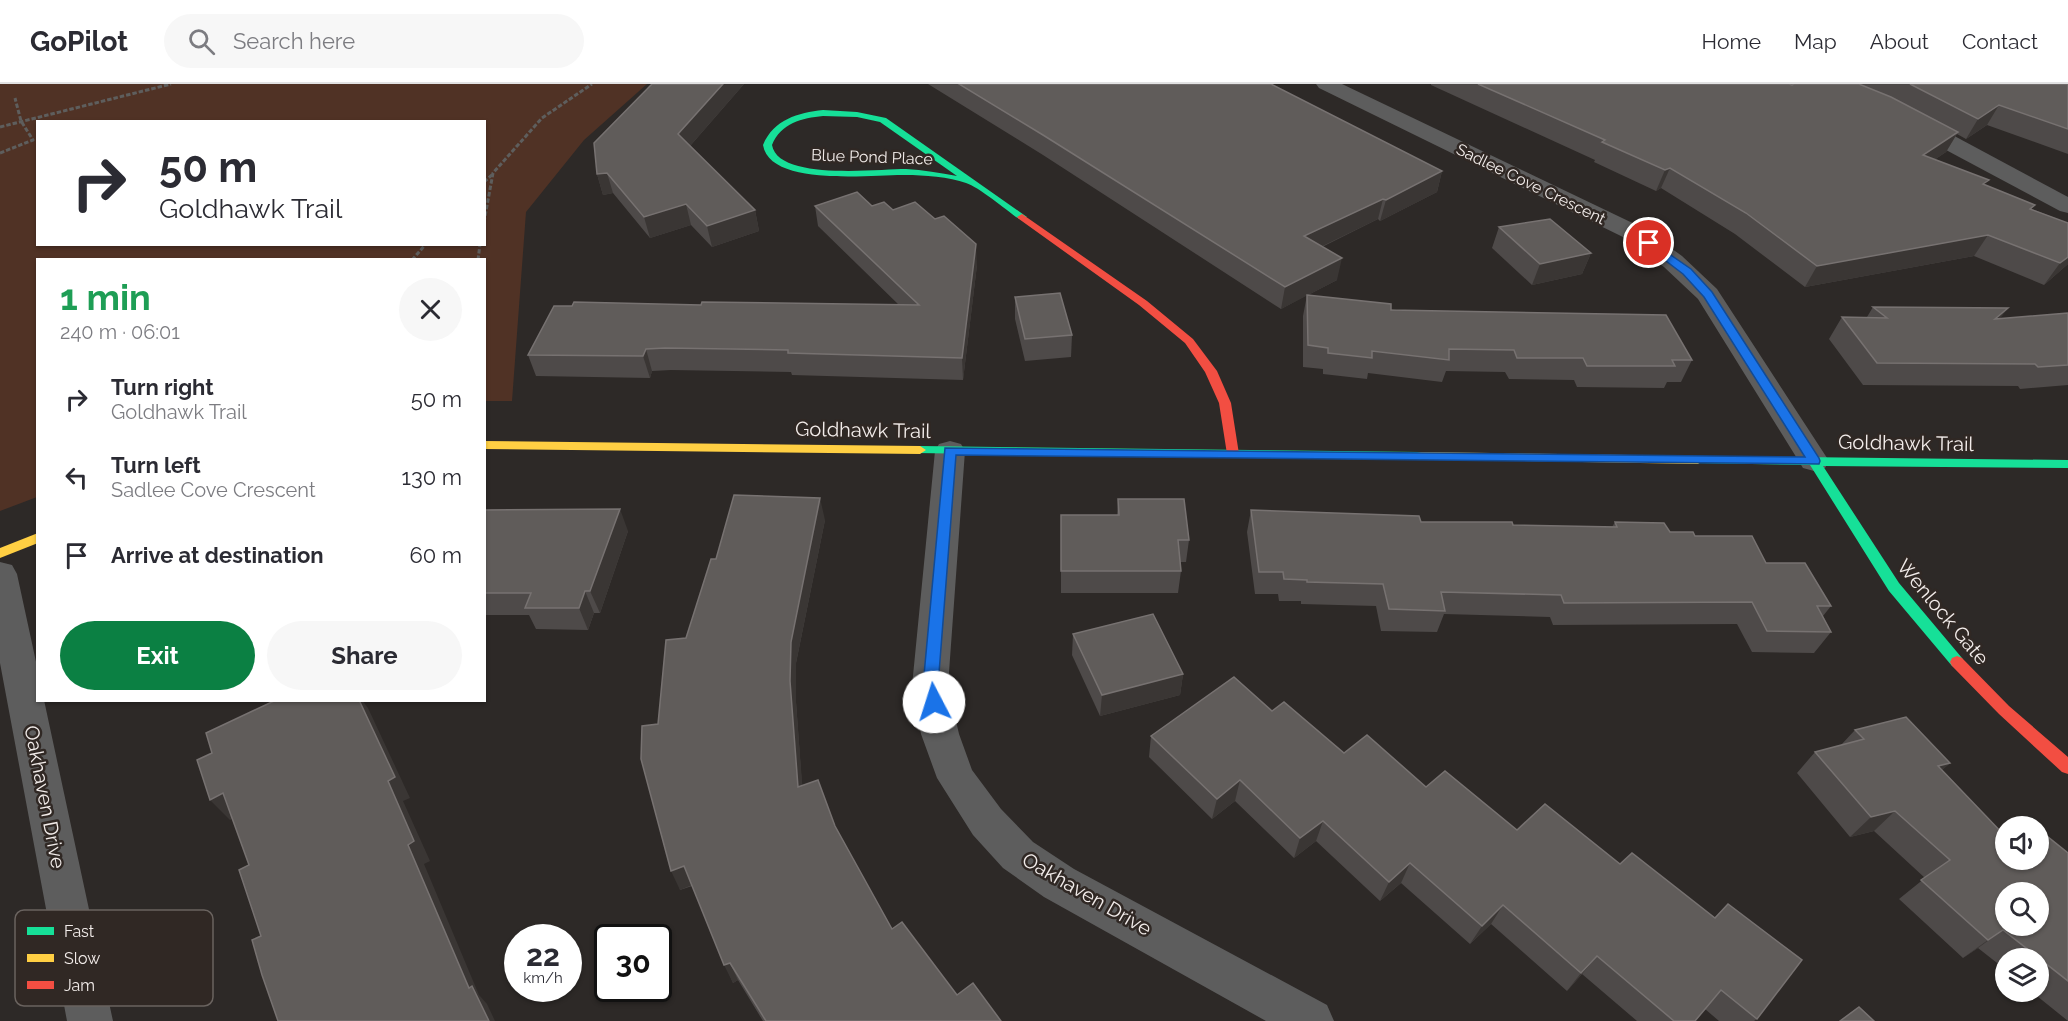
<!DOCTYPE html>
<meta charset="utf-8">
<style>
:root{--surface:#fff;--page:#f7f7f7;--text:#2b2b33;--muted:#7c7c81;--line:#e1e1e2;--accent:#0b8043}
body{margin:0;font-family:Raleway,sans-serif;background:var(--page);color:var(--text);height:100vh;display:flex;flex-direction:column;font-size:22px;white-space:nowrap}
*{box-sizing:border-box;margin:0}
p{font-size:20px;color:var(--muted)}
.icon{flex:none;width:33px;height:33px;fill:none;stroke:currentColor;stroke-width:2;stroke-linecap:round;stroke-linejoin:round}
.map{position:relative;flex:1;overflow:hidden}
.side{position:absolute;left:36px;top:174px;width:450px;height:444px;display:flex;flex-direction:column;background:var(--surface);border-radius:0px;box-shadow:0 2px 4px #0004}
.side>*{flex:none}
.top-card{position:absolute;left:36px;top:36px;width:450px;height:126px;border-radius:0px;box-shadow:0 2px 4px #0004;background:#fff;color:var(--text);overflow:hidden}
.controls{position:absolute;left:1995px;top:732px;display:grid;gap:12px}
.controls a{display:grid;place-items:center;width:54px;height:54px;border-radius:50%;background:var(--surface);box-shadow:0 2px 4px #0004;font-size:30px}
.speed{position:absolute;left:504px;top:840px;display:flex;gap:12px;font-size:30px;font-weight:700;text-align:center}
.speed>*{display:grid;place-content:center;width:78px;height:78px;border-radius:50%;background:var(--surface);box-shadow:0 2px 4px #0004;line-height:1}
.speed small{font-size:15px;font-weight:400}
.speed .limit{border:3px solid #111;border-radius:9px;background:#fff;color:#111}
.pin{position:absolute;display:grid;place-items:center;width:51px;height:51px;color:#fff;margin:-26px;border:3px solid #fff;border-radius:50%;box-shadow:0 2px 6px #0007}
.me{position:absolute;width:66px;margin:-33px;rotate:355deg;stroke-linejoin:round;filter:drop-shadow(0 0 4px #0008)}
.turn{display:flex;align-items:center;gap:21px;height:126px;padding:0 24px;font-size:27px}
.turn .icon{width:78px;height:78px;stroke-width:2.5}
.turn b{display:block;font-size:42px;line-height:51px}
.round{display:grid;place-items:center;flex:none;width:63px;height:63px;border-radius:32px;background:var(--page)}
.headline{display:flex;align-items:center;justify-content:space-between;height:102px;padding:0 24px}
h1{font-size:36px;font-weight:700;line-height:45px;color:#1e9e55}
.cta{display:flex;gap:12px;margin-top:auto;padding:12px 24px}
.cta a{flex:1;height:69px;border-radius:36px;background:var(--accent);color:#fff;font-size:24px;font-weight:700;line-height:69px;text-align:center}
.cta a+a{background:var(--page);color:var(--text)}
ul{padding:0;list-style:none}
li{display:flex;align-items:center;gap:18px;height:78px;padding:0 24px}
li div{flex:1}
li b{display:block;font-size:22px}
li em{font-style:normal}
header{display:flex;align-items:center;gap:36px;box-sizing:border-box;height:84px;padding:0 30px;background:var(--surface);border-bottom:2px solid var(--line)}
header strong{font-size:28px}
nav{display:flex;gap:33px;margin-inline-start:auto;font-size:21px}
.search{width:420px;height:54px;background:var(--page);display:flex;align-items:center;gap:15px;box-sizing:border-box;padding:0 21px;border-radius:33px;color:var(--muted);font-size:22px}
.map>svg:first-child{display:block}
.green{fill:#503225;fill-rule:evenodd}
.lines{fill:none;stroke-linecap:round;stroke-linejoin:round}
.path{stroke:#5e5e5d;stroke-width:3;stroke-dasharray:4.5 2;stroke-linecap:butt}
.street{fill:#5d5d5d;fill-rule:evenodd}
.fast{fill:#16e098;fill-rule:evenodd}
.slow{fill:#ffcf43;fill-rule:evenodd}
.jam{fill:#f24e42;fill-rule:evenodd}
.wall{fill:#4e4a49}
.shaded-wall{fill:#3a3634}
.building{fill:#605c5a;stroke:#777271;stroke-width:1.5;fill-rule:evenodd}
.route{fill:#1a73e8;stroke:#114b97;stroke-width:1.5}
.labels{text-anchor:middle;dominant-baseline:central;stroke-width:5;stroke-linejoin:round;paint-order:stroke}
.far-street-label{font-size:16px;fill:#f2ecea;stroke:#302824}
.street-label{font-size:20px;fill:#f2ecea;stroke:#302824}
.key{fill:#302824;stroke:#6a635f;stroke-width:1.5}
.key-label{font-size:16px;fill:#f2ecea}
</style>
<header>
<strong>GoPilot</strong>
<div class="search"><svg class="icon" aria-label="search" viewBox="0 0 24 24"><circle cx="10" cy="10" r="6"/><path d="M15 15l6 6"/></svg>Search here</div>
<nav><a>Home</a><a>Map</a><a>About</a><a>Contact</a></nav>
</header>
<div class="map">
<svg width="2068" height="937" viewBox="0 0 2068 937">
<rect width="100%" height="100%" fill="#2d2927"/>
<path class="green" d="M0 0H647L584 56 526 128 512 317H485L484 176H38L37 413 0 427ZM38 38H484V160H38Z"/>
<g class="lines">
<g class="path">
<path d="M0 43 171 0"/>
<path d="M0 69 33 56 21 37 15 14"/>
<path d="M484 98 493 90"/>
<path d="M484 138 493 89 542 34 592 0"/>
<path d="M412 176 426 160"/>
<path d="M478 176 480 160"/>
</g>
<g class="street">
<path d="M1316 0H1342L1643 144 1682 172 1717 205 1829 377 1825 384 1814 387 1803 384 1698 215 1664 183 1625 154 1319 4Z"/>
<path d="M1911 32 1919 33 2068 113V129L2060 127 1903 43 1900 38 1903 33Z"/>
<path d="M950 357 961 360 965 367 948 602 959 650 972 686 1001 725 1033 758 1074 785 1327 921 1334 937H1266L1044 813 1003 784 973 751 937 694 921 650 912 602 935 367 939 360Z"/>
<path d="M0 478 12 481 17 490 38 587V616H44L113 937H67L0 579Z"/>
</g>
<g class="fast">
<path d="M823 26 857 28 886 34 1027 133 1019 135C1006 126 979 103 966 99 950 93 923 91 906 91 875 90 770 104 763 61 774 35 798 29 823 26ZM823 32 857 33 880 38 957 92C940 89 923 86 906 85 878 85 778 97 772 61 781 39 802 34 823 32Z"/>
<path d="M920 362 1421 368 1427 372 1421 376 916 369 914 366 916 363Z"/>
<path d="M1698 372 2068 376V384L1823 382 1899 499 1962 574 1964 578 1962 582 1957 584 1952 582 1889 507 1810 381 1694 379 1692 376Z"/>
</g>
<g class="slow">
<path d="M484 357 920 362 926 366 920 370 484 365Z"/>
<path d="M1421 368 1698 372 1704 376 1698 380 1417 375 1415 372 1417 369Z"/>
<path d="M38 449V459L0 474V464Z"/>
</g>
<g class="jam">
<path d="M1022 130 1147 217 1193 255 1217 287 1231 319 1239 370 1237 373H1229L1227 370 1219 319 1205 288 1185 259 1139 221 1019 135 1017 133Z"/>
<path d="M1957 572 1962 574 2009 622 2068 673V690L2062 688 1999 630 1952 582 1950 578 1952 574Z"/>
</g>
</g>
<g class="wall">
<path d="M652 0H744L690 62 755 126 759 147 712 163 691 141 650 154 613 109 603 111 597 90Z"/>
<path d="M928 0H1271L1442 87 1437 108 1380 137 1378 135 1322 163 1337 196 1308 211 1692 276 1681 298H1667L1664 304 1577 303 1574 296 1509 295 1505 288 1446 287 1442 298 1368 289 1367 295 1323 290V285L1303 283V232L1307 211 1281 225 1043 71Z"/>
<path d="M1431 0H1789L1792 1 1794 0H2068V70L1987 41 1966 55 1957 50 1946 68 1934 76 2032 125 2068 139V180L2044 201 1974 172 1805 203 1735 150 1661 104 1656 107 1594 78 1595 76 1431 1Z"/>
<path d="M815 122H872L893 126 977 181 963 296 792 291 791 288 671 286 652 287 650 294 536 292 528 271 701 221H899L818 142Z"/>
<path d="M1499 143 1591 169 1582 190 1532 201 1492 164Z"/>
<path d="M1015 213 1072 251 1071 273 1025 277 1015 235Z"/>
<path d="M1873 223 2000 235 2068 229V301L2020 305 2018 302 1863 301 1829 255 1842 233H1867Z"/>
<path d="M1118 415 1189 456 1186 478H1180L1181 487 1178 509H1061V431H1117Z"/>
<path d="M484 426 628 447 600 529H594L588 546 536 545 529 531H484Z"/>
<path d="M1251 426 1421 438 1513 441 1612 443 1615 438 1695 452 1766 479 1831 522 1823 532 1831 548 1814 569 1752 568 1737 540 1553 541 1550 533 1444 530 1437 548 1381 547 1376 522 1301 520V517H1279L1278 510H1255L1247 448Z"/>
<path d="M825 436 796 579V618L802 702 835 742 892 845 957 911 1001 937H763L738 896 733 899 692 802 680 806 658 640 716 475Z"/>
<path d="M1073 550 1183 590 1180 611 1100 632 1072 571Z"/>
<path d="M1272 627 1344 669 1426 703 1517 746 1620 780 1714 834 1728 820 1757 935 1754 937H1719L1705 925 1695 937H1637L1582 890 1567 907 1491 840 1470 860 1401 799 1380 817 1316 757 1294 774 1235 717 1212 735 1149 673 1151 652Z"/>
<path d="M1855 646 1950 679 1942 686 2006 776 2068 769V937L2032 908H2038V874H2006V886L1978 864 1963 874 1899 815 1925 794 1874 747 1850 753 1797 689 1815 668 1841 661Z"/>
</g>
<g class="shaded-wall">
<path d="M723 0H744L683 70 678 50Z"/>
<path d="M1999 21 1987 41 1966 55 1978 35Z"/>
<path d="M1958 48 1946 68 1910 92 1923 71Z"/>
<path d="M1670 84 1661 104 1656 107 1665 86Z"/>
<path d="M1442 87 1437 108 1380 137 1386 116Z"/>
<path d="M607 89 613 109 603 111 597 90Z"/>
<path d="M1383 115 1378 135 1300 173 1304 152Z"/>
<path d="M686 120 691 141 650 154 644 133Z"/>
<path d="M755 126 759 147 712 163 707 142Z"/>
<path d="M1988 151 1974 172 1805 203 1817 182Z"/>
<path d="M976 160 977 181 963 296 962 274Z"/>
<path d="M1591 169 1582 190 1532 201 1540 180Z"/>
<path d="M2068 173V180L2044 201 2060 179Z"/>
<path d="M1342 174 1337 196 1281 225 1285 203Z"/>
<path d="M2008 224 1992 246 1995 235Z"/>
<path d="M646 265 652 287 650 294 643 272Z"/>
<path d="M820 414 825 436 796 579V618L804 724 798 703 790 597 791 558Z"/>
<path d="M620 425 628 447 600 529 590 507Z"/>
<path d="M585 507 594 529 588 546 579 524Z"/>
<path d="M1183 590 1180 611 1100 632 1102 611Z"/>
<path d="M359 616H362L368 624 410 714 403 717 430 777 424 780 479 911 487 920 495 937H489L469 904 408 761Z"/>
<path d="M1950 679 1928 699 1938 682Z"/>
<path d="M1240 696 1235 717 1212 735 1217 715Z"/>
<path d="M223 709 242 730 230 736 210 716Z"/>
<path d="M1895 727 1874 747 1850 753 1871 733Z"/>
<path d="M1323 737 1316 757 1294 774 1300 754Z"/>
<path d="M1410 779 1401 799 1380 817 1389 798Z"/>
<path d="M684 782 692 801 680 806 671 787Z"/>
<path d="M1503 821 1491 840 1470 860 1482 842Z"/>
<path d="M2003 846 1978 864 1963 874 1988 856Z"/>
<path d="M1597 872 1582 890 1567 907 1581 889Z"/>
<path d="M730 879 738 896 733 899 724 881Z"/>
</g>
<g class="building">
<path d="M652 0H723L678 50 755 126 707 142 686 120 644 133 607 89 597 90 594 59Z"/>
<path d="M959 0H1271L1442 87 1386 116 1383 115 1304 152 1342 174 1285 203 1043 51Z"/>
<path d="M1478 0H1789L1792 1 1794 0H1859L1891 13 1958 48 1923 71 1989 96 1983 100 2035 121 2030 125 2068 139V173L2060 179 1988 151 1817 182 1746 129 1670 84 1665 86 1602 58 1605 56Z"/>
<path d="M1910 0H2068V45L1999 21 1978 35Z"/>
<path d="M857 108 872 122 884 118 893 126 915 118 935 135 944 132 976 160 962 274 788 269V266L665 264 646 265 643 272 528 271 554 222H572L574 218 701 221 702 218 919 221 815 122Z"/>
<path d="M1550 135 1591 169 1540 180 1499 143Z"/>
<path d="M1060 209 1072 251 1025 255 1015 213Z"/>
<path d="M1307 211 1391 220V226L1666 231 1692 276H1672L1675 282H1587L1583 274H1517L1514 266 1449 265V276L1372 267V274L1328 269V264L1308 261Z"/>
<path d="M1873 223 2008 224 1995 235 2068 229V281L2038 283 2035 280 1877 279 1842 233 1887 234Z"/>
<path d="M734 411 820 414 791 558 790 597 798 703 818 696 835 742 892 845 902 838 957 911 973 899 1001 937H766L730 879 724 881 684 782 671 787 641 675 642 642 658 640 666 556 686 554 711 475H716Z"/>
<path d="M1118 415H1184L1189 456H1178L1181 487H1061V431H1119Z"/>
<path d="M620 425 590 507H585L579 524H525L531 509H484V426Z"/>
<path d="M1251 426 1419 432 1421 438H1512L1513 441 1617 443 1615 438 1664 439 1670 448H1693L1695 452H1752L1766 479H1805L1831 522H1817L1831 548 1767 547 1752 518 1564 519 1561 511 1441 508 1445 527 1389 525 1383 500 1307 498V496L1284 495 1283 488H1259Z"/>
<path d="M1153 530 1183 590 1102 611 1073 550Z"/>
<path d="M1234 593 1272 627 1284 618 1344 669 1367 651 1426 703 1445 687 1517 746 1545 720 1620 780 1632 769 1715 834 1728 820 1802 876 1757 935 1721 906 1695 937H1674L1597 872 1581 889 1503 821 1482 842 1410 779 1389 798 1323 737 1300 754 1240 696 1217 715 1151 652Z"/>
<path d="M276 616H359L395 693 388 697 414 757 408 761 469 904 472 902 489 937H278L262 891 252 856 261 852 239 786 249 781 223 709 210 716 197 676 212 669 206 649Z"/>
<path d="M1906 633 1950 679 1938 682 2006 753V776H2038V759L2048 753 2068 769V897L2003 846 1988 856 1921 796 1950 776 1895 727 1871 733 1815 668 1864 655 1855 646ZM2006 808H2038V842H2006Z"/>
<path d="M1859 923 1874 937H1840Z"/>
</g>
<path class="route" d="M1649 156 1691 185 1712 208 1819 374 1820 377 1819 380 956 371 938 602 941 618 939 623 934 625 928 623 923 602 945 364 1805 373 1704 213 1683 190 1645 161V157Z"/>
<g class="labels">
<g class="far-street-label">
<text transform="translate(872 73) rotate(2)">Blue Pond Place</text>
<text transform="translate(1531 100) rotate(26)">Sadlee Cove Crescent</text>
</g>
<g class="street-label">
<text transform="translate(863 346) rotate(1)">Goldhawk Trail</text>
<text transform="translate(1906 359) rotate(1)">Goldhawk Trail</text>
<text transform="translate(1943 528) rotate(50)">Wenlock Gate</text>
<text transform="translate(45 713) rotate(79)">Oakhaven Drive</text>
<text transform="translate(1087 810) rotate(30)">Oakhaven Drive</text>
</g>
</g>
<rect x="15" y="826" width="198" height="96" rx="9" class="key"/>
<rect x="27" y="843" width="27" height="8" fill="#16e098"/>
<rect x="27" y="870" width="27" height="8" fill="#ffcf43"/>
<rect x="27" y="897" width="27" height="8" fill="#f24e42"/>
<g class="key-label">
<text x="64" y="853">Fast</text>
<text x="64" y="880">Slow</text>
<text x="64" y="907">Jam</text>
</g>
</svg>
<div class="controls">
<a><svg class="icon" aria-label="sound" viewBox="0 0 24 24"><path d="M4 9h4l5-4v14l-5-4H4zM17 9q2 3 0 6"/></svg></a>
<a><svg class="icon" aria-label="search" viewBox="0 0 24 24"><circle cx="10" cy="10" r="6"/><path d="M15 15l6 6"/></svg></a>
<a><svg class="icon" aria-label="layers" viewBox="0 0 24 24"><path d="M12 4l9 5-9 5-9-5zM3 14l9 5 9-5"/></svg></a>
</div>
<div class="speed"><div>22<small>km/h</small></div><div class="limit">30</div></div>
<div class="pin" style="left:1649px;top:159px;background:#d93025"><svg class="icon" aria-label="arrive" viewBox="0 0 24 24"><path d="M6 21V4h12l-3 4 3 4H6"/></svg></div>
<svg class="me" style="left:934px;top:618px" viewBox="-20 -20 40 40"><circle r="19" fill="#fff"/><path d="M0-13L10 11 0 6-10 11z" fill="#1a73e8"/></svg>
<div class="top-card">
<div class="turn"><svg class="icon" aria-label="right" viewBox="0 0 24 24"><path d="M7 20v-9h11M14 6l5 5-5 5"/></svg><div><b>50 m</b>Goldhawk Trail</div></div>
</div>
<section class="side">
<div class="headline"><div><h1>1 min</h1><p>240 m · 06:01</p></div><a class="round"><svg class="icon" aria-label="close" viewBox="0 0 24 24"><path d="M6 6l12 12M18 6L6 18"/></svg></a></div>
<ul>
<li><svg class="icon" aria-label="right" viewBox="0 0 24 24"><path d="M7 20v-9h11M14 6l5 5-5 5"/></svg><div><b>Turn right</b><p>Goldhawk Trail</p></div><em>50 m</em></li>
<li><svg class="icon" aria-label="left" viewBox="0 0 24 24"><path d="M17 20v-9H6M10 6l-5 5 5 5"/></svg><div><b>Turn left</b><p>Sadlee Cove Crescent</p></div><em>130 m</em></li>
<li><svg class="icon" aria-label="arrive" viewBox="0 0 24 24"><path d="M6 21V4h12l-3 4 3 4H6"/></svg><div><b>Arrive at destination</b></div><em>60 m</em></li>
</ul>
<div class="cta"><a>Exit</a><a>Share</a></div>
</section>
</div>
